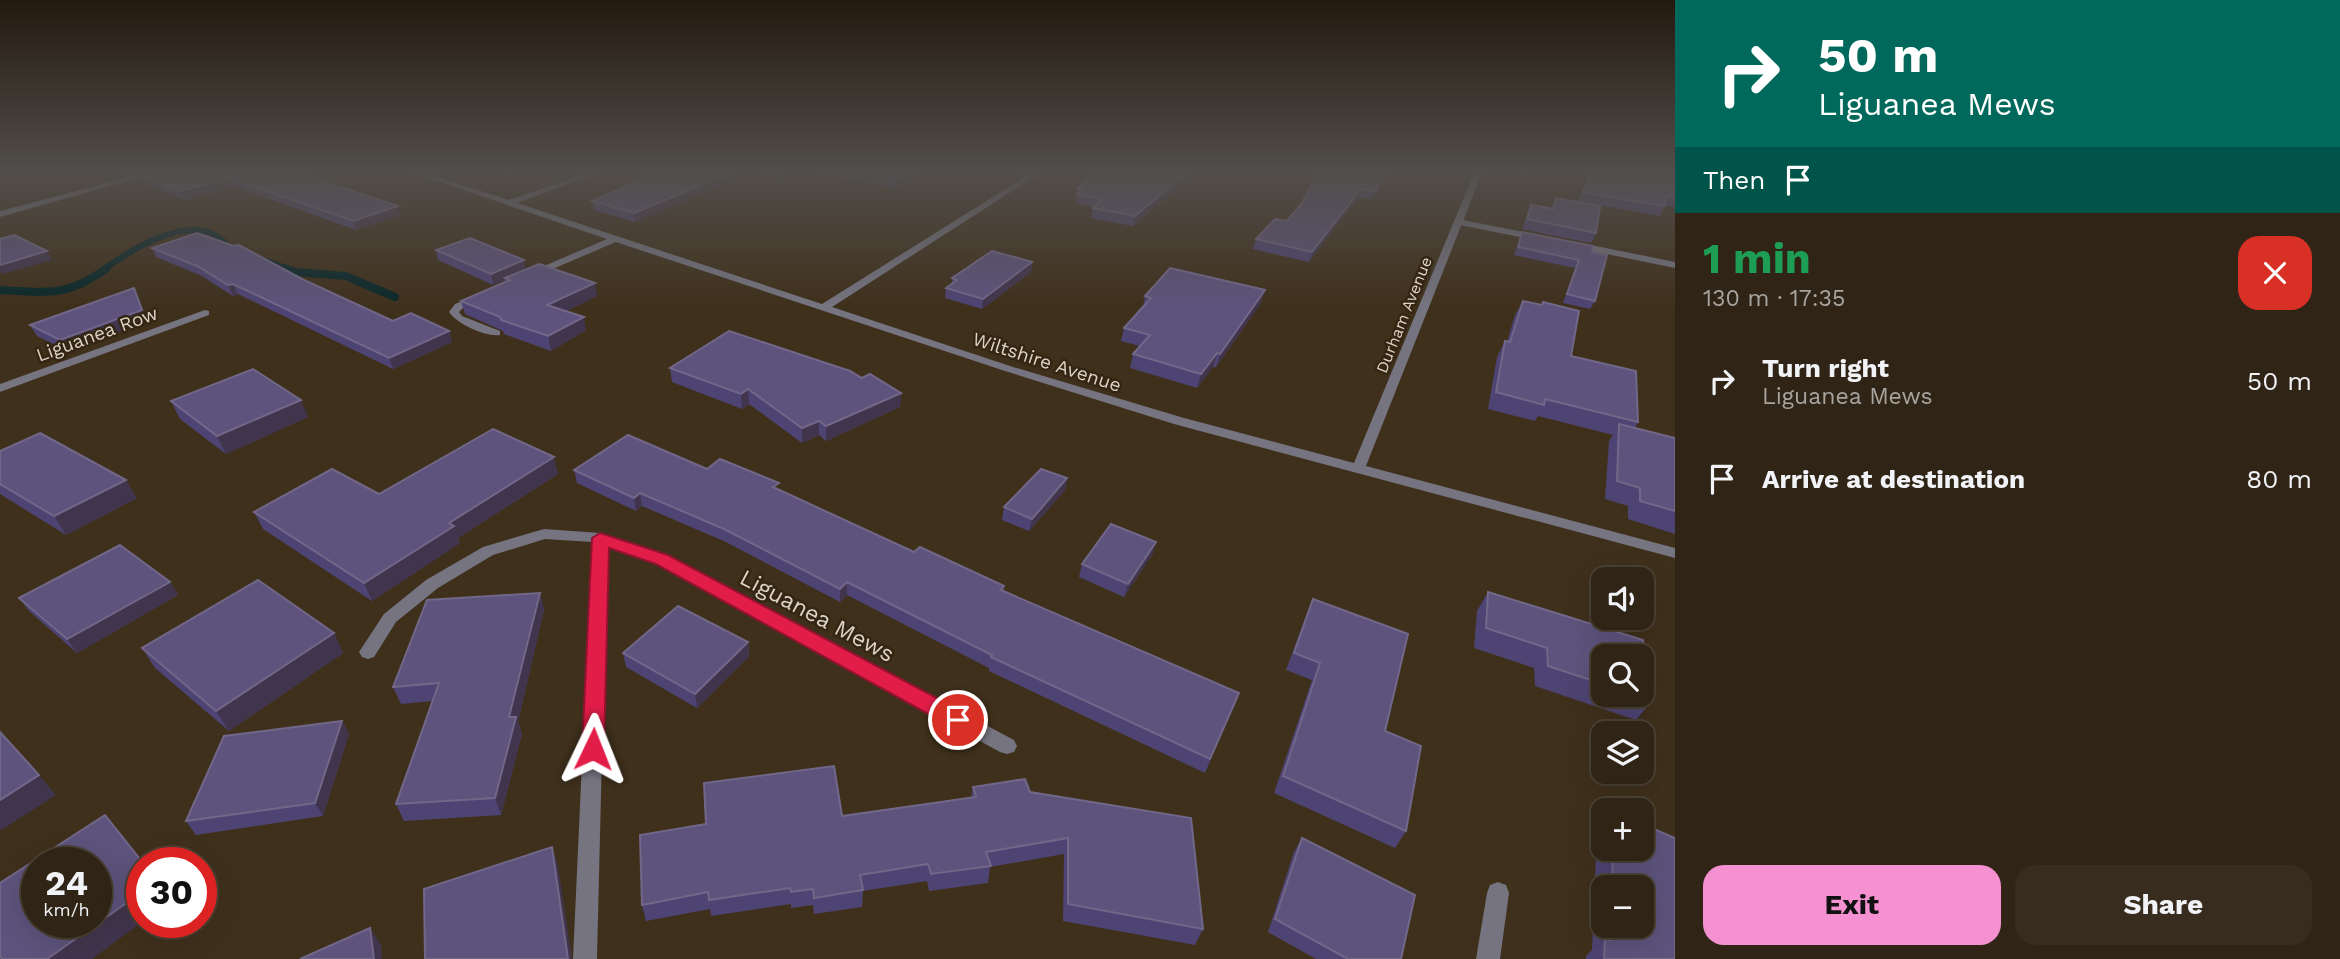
<!DOCTYPE html>
<meta charset="utf-8">
<style>
:root{--surface:#2f2415;--page:#372c1e;--text:#f1f3f6;--muted:#a7a4a0;--line:#4a4134;--accent:#f590d1}
body{margin:0;font-family:"Work Sans",sans-serif;background:var(--page);color:var(--text);height:100vh;display:flex;flex-direction:column;font-size:26px;white-space:nowrap}
*{box-sizing:border-box;margin:0}
p{font-size:23px;color:var(--muted)}
.icon{flex:none;width:38px;height:38px;fill:none;stroke:currentColor;stroke-width:2;stroke-linecap:round;stroke-linejoin:round}
.map{position:relative;flex:1;overflow:hidden}
.drawer{display:flex;flex-direction:column;background:var(--surface);width:665px}
.drawer>*{flex:none}
.banner{background:#00695c;color:#fff;overflow:hidden}
.controls{position:absolute;left:1591px;top:567px;display:grid;gap:14px}
.controls a{display:grid;place-items:center;width:63px;height:63px;border-radius:14px;background:var(--surface);box-shadow:0 7px 28px #0002,0 0 0 2px var(--line);font-size:35px}
.speed{position:absolute;left:21px;top:847px;display:flex;gap:14px;font-size:35px;font-weight:700;text-align:center}
.speed>*{display:grid;place-content:center;width:91px;height:91px;border-radius:50%;background:var(--surface);box-shadow:0 7px 28px #0002,0 0 0 2px var(--line);line-height:1}
.speed small{font-size:18px;font-weight:400}
.speed .limit{border:10px solid #d22;background:#fff;color:#111}
.pin{position:absolute;display:grid;place-items:center;width:60px;height:60px;color:#fff;margin:-30px;border:4px solid #fff;border-radius:50%;box-shadow:0 2px 7px #0007}
.me{position:absolute;width:77px;margin:-38px;rotate:2deg;stroke-linejoin:round;filter:drop-shadow(0 0 5px #0008)}
.turn{display:flex;align-items:center;gap:24px;height:147px;padding:0 28px;font-size:32px}
.turn .icon{width:91px;height:91px;stroke-width:2.5}
.turn b{display:block;font-size:49px;line-height:60px}
.then{display:flex;align-items:center;height:66px;padding:0 28px;background:#0003;gap:14px;font-size:26px}
.round{display:grid;place-items:center;flex:none;width:74px;height:74px;border-radius:21px;background:var(--page)}
.overview{display:flex;align-items:center;justify-content:space-between;height:119px;padding:0 28px}
h1{font-size:42px;font-weight:700;line-height:52px;color:#1e9e55}
.primary-button{display:flex;gap:14px;margin-top:auto;padding:14px 28px}
.primary-button a{flex:1;height:80px;border-radius:21px;background:var(--accent);color:#111;font-size:28px;font-weight:700;line-height:80px;text-align:center}
.primary-button a+a{background:var(--page);color:var(--text)}
ul{padding:0;list-style:none}
li{display:flex;align-items:center;gap:21px;height:98px;padding:0 28px}
li div{flex:1}
li b{display:block;font-size:26px}
li em{font-style:normal}
main{display:flex;flex:1;min-height:0}
.map>svg:first-child{display:block}
.lines{fill:none;stroke-linecap:round;stroke-linejoin:round}
.stream-far1{stroke:#0b2829;stroke-width:6}
.stream{stroke:#0b2829;stroke-width:8}
.lane{fill:#757480;fill-rule:evenodd}
.street{fill:#757480;fill-rule:evenodd}
.wall{fill:#4e4473;fill-rule:evenodd}
.shaded-wall{fill:#41354d}
.building{fill:#5d537c;stroke:#716788;stroke-width:2;fill-rule:evenodd}
.route{fill:#e11d48;stroke:#92132f;stroke-width:2}
.labels{text-anchor:middle;dominant-baseline:central;stroke-width:5;stroke-linejoin:round;paint-order:stroke}
.far-street-label{font-size:16px;fill:#dcd3c7;stroke:#342612}
.street-label{font-size:19px;fill:#dcd3c7;stroke:#342612}
.near-street-label{font-size:23px;fill:#dcd3c7;stroke:#342612}
</style>
<main>
<div class="map">
<svg width="1675" height="959" viewBox="0 0 1675 959">
<rect width="100%" height="100%" fill="#3f301c"/>
<g class="lines">
<g class="stream-far1">
<path d="M264 260 288 269"/>
<path d="M104 269C130 251 177 220 211 233 219 236 226 244 233 249"/>
</g>
<g class="stream">
<path d="M284 268 295 272 346 276 395 297"/>
<path d="M0 290C49 292 65 298 107 268"/>
</g>
<g class="lane">
<path d="M1458 219 1539 235 1544 238 1539 241 1455 224V220Z"/>
<path d="M1576 242 1675 262V268L1573 247V243Z"/>
</g>
<g class="street">
<path d="M144 173H156L0 217V211Z"/>
<path d="M414 173H425L509 200 587 173H597L517 203 822 304 1031 173H1040L832 307 1010 366 1184 418 1354 463 1474 173H1482L1366 466 1675 548V558L1174 424 1002 370 616 242 536 276H530V272L607 239Z"/>
<path d="M479 294 483 295V299L463 308 459 312 462 316 500 331V335C485 337 457 324 449 312L455 304Z"/>
<path d="M205 310 209 311V315L0 392V384Z"/>
<path d="M544 529 600 533 668 556 1014 740 1017 746 1014 752 1007 754 1000 752 656 564 607 546 597 959H573L592 542 545 539 493 555 438 588 396 622 374 657 368 659 362 657 359 652 384 614 426 580 483 547Z"/>
<path d="M1498 882 1506 885 1509 893 1500 959H1476L1487 893 1490 885Z"/>
</g>
</g>
<g class="wall">
<path d="M120 173H299L400 215 356 230 233 186 185 200 139 180 136 173 126 175Z"/>
<path d="M764 173H792L782 177Z"/>
<path d="M821 173H920L896 188Z"/>
<path d="M1195 173 1133 226 1091 218 1093 208 1094 207 1076 203 1077 189Z"/>
<path d="M1389 173 1371 200 1358 197 1309 262 1253 249 1256 239 1287 221 1302 203Z"/>
<path d="M1589 173H1675V207L1665 205 1660 216 1578 201Z"/>
<path d="M738 178 635 222 594 210 592 201Z"/>
<path d="M1556 198 1596 233 1591 243 1522 229 1531 205 1551 209Z"/>
<path d="M1522 232 1592 252 1595 301 1590 309 1563 303 1575 268 1514 255Z"/>
<path d="M152 248 304 280 393 321 449 331 452 342 393 369 238 294 233 296 202 276 156 257Z"/>
<path d="M436 250 526 269 597 296 566 311 586 330 551 351 504 334 503 331 465 314 461 301 506 282 505 280 493 285 438 260Z"/>
<path d="M1032 262 1031 272 982 309 945 298 946 288 952 284V278Z"/>
<path d="M1145 296 1261 303 1216 367H1213L1197 388 1130 368 1133 354 1140 346 1121 341 1124 328 1143 308Z"/>
<path d="M139 299 147 321 67 351 37 336 30 325Z"/>
<path d="M1523 301 1541 305 1543 302 1571 356 1638 422 1635 428 1675 438V534L1628 519V506L1605 499 1609 441 1613 435 1538 416 1535 421 1488 409 1497 357 1505 341 1507 342 1515 315Z"/>
<path d="M670 368 862 378 901 393 900 407 826 441 819 435 802 443 749 404 742 409 672 382Z"/>
<path d="M171 401 308 417 226 454 180 419Z"/>
<path d="M0 451 137 498 66 535 0 494Z"/>
<path d="M707 469 779 490 914 552 1004 586V591L1239 693 1205 773 989 671V668L847 595 840 602 726 542 642 506 636 511 577 483 574 470Z"/>
<path d="M558 474 458 538 460 543 372 601 263 529 254 512 379 494Z"/>
<path d="M1067 478 1065 490 1029 531 1002 520 1004 507Z"/>
<path d="M1156 542 1152 555 1124 597 1079 577 1082 564Z"/>
<path d="M170 582 178 595 77 653 29 611 19 598Z"/>
<path d="M1488 592 1643 640 1652 701 1636 720 1535 686 1534 668 1474 648 1477 611ZM1603 656H1642V695H1603Z"/>
<path d="M540 593 544 610 518 722 522 734 501 815 404 821 396 804 433 701 401 704 393 687Z"/>
<path d="M1313 599 1385 731 1406 831 1395 848 1274 793 1312 680 1286 670 1306 616Z"/>
<path d="M334 633 343 653 229 731 155 668 142 648Z"/>
<path d="M748 642 749 656 697 708 626 667 623 653Z"/>
<path d="M342 721 349 734 323 816 196 835 186 821Z"/>
<path d="M973 787 1030 792 1203 929 1195 945 1063 921 1064 854 990 867 988 883 929 891 927 881 863 891 862 907 814 914 813 905 791 908V904L711 916 710 909 646 921 642 905 842 816 971 797Z"/>
<path d="M1603 824V849H1642L1675 959H1586V956L1592 950 1597 832ZM1603 887H1642V926H1603Z"/>
<path d="M1302 838 1401 959H1316L1268 932 1294 852Z"/>
</g>
<g class="shaded-wall">
<path d="M125 173H136L126 175Z"/>
<path d="M730 173H738V178L635 222 634 213Z"/>
<path d="M781 173H792L782 177Z"/>
<path d="M909 173H920L896 188 897 180Z"/>
<path d="M1187 173H1195L1133 226 1135 216Z"/>
<path d="M1386 173H1389L1371 200 1375 191Z"/>
<path d="M230 178 233 186 185 200 181 191Z"/>
<path d="M1361 189 1358 197 1309 262 1312 252Z"/>
<path d="M398 206 400 215 356 230 353 221Z"/>
<path d="M47 251 52 260 3 274 0 270V265Z"/>
<path d="M524 260 526 271 505 278V280L493 285 491 274Z"/>
<path d="M1032 262 1031 272 982 309 983 299Z"/>
<path d="M595 283 597 296 550 319 547 305Z"/>
<path d="M233 284 238 294 233 296 228 285Z"/>
<path d="M134 288 147 321 67 351 60 340Z"/>
<path d="M1265 290 1261 303 1216 367 1220 354Z"/>
<path d="M584 317 586 330 551 351 548 336Z"/>
<path d="M449 331 452 342 393 369 389 358Z"/>
<path d="M1217 353 1213 367 1197 388 1201 374Z"/>
<path d="M748 389 749 404 742 409 741 394Z"/>
<path d="M901 393 900 407 826 441V426Z"/>
<path d="M301 400 308 417 226 454 217 436Z"/>
<path d="M819 421V435L802 443V428Z"/>
<path d="M554 457 558 474 458 538 460 543 372 601 364 583 449 523Z"/>
<path d="M1067 478 1065 490 1029 531 1032 519Z"/>
<path d="M126 480 137 498 66 535 54 516Z"/>
<path d="M640 493 642 506 636 511 634 498Z"/>
<path d="M1156 542 1152 555 1124 597 1128 584Z"/>
<path d="M170 582 178 595 77 653 67 639Z"/>
<path d="M847 582V595L840 602V589Z"/>
<path d="M540 593 544 610 518 722 522 734 501 815 495 798 509 717Z"/>
<path d="M334 633 343 653 229 731 216 711Z"/>
<path d="M748 642 749 656 697 708 695 694Z"/>
<path d="M342 721 349 734 323 816 315 803Z"/>
<path d="M39 775 56 795 0 831V800Z"/>
<path d="M552 847 558 866 572 959H568Z"/>
<path d="M142 892V922L92 959H47Z"/>
<path d="M370 928 381 945 382 959H374Z"/>
</g>
<g class="building">
<path d="M137 173H299L398 206 353 221 230 178 181 191Z"/>
<path d="M656 173H730L634 213 592 201Z"/>
<path d="M858 173H909L897 180Z"/>
<path d="M1094 173H1187L1135 216 1093 208 1102 199 1077 194 1082 190 1077 189Z"/>
<path d="M1318 173H1386L1375 191 1361 189 1312 252 1256 239 1275 219 1287 221 1302 203Z"/>
<path d="M1590 173H1675V197L1667 195 1665 206 1583 192Z"/>
<path d="M1556 198 1600 206 1596 233 1527 219 1531 205 1554 209Z"/>
<path d="M1522 232 1593 246 1592 252 1607 255 1595 301 1567 294 1579 260 1518 247Z"/>
<path d="M197 233 234 246 239 245 304 280 393 321 411 313 449 331 389 358 233 284 228 285 197 266 152 248Z"/>
<path d="M14 235 47 251 0 265V239Z"/>
<path d="M470 238 524 260 491 274 436 250Z"/>
<path d="M992 251 1032 262 983 299 946 288 957 280 952 278Z"/>
<path d="M539 264 595 283 547 305 584 317 548 336 501 320 500 317 461 301 510 280 505 278Z"/>
<path d="M1170 268 1265 290 1220 354 1217 353 1201 374 1133 354 1150 335 1124 328 1151 298 1145 296Z"/>
<path d="M134 288 142 310 60 340 30 325Z"/>
<path d="M1523 301 1542 305 1543 302 1579 311 1571 356 1636 371 1638 422 1545 399 1544 405 1496 392 1505 341 1510 342Z"/>
<path d="M729 331 850 371 862 378 870 374 901 393 826 426 819 421 802 428 748 389 741 394 670 368Z"/>
<path d="M253 369 301 400 217 436 171 401Z"/>
<path d="M1619 424 1675 438V511L1640 501V488L1617 481Z"/>
<path d="M493 429 554 457 449 523 454 526 364 583 254 512 332 469 379 494Z"/>
<path d="M40 433 126 480 54 516 0 484V451Z"/>
<path d="M628 435 707 469 720 459 779 483 773 487 914 552 920 547 1004 586 1001 590 1239 693 1210 759 991 657 992 655 847 582 840 589 724 529 640 493 634 498 574 470Z"/>
<path d="M1041 469 1067 478 1032 519 1004 507Z"/>
<path d="M1111 524 1156 542 1128 584 1082 564Z"/>
<path d="M120 545 170 582 67 639 19 598Z"/>
<path d="M258 580 334 633 216 711 142 648Z"/>
<path d="M1488 592 1643 640 1652 701 1634 695H1642V656H1603V684L1548 666 1547 648 1486 628Z"/>
<path d="M540 593 509 717H516L495 798 396 804 439 683 393 687 427 600Z"/>
<path d="M1313 599 1408 634 1385 731 1421 746 1406 831 1283 776 1320 663 1294 653Z"/>
<path d="M678 606 748 642 695 694 623 653Z"/>
<path d="M342 721 315 803 186 821 224 736Z"/>
<path d="M0 732 39 775 0 800Z"/>
<path d="M834 766 842 816 976 797 973 787 1025 779 1030 792 1191 818 1203 929 1068 904V838L986 852 991 866 931 874 928 864 860 875 863 890 814 898 813 889 791 892 790 888 709 900 708 892 642 905 640 835 706 824 704 783Z"/>
<path d="M105 815 143 863H142V892L47 959H2L0 956V883ZM37 863H96V922H37Z"/>
<path d="M1642 824 1675 838V959H1604L1605 937 1610 940 1611 926H1642V887H1612L1613 849H1642Z"/>
<path d="M1302 838 1415 895 1401 959H1348L1275 919Z"/>
<path d="M552 847 568 959H425L424 889Z"/>
<path d="M370 928 374 959H300Z"/>
</g>
<linearGradient id="sky" x2="0" y2="1"><stop stop-color="#231a0f"/><stop offset="0.56" stop-color="#524e4b"/><stop offset="1" stop-color="#524e4b" stop-opacity="0"/></linearGradient>
<rect width="1675" height="307" fill="url(#sky)"/>
<path class="route" d="M600 533 668 555 965 713 968 720 965 726 958 728 950 726 656 564 609 548 604 749 601 755 593 758 585 755 582 749 592 538Z"/>
<g class="labels">
<g class="far-street-label">
<text transform="translate(1404 315) rotate(-68)">Durham Avenue</text>
</g>
<g class="street-label">
<text transform="translate(97 334) rotate(-20)">Liguanea Row</text>
<text transform="translate(1047 362) rotate(18)">Wiltshire Avenue</text>
</g>
<g class="near-street-label">
<text transform="translate(817 616) rotate(28)">Liguanea Mews</text>
</g>
</g>
</svg>
<div class="controls">
<a><svg class="icon" aria-label="sound" viewBox="0 0 24 24"><path d="M4 9h4l5-4v14l-5-4H4zM17 9q2 3 0 6"/></svg></a>
<a><svg class="icon" aria-label="search" viewBox="0 0 24 24"><circle cx="10" cy="10" r="6"/><path d="M15 15l6 6"/></svg></a>
<a><svg class="icon" aria-label="layers" viewBox="0 0 24 24"><path d="M12 4l9 5-9 5-9-5zM3 14l9 5 9-5"/></svg></a>
<a>+</a>
<a>−</a>
</div>
<div class="speed"><div>24<small>km/h</small></div><div class="limit">30</div></div>
<div class="pin" style="left:958px;top:720px;background:#d93025"><svg class="icon" aria-label="arrive" viewBox="0 0 24 24"><path d="M6 21V4h12l-3 4 3 4H6"/></svg></div>
<svg class="me" style="left:593px;top:749px" viewBox="-20 -20 40 40"><path d="M0-17L14 15 0 8-14 15z" fill="#e11d48" stroke="#fff" stroke-width="4"/></svg>
</div>
<section class="drawer">
<div class="banner">
<div class="turn"><svg class="icon" aria-label="right" viewBox="0 0 24 24"><path d="M7 20v-9h11M14 6l5 5-5 5"/></svg><div><b>50 m</b>Liguanea Mews</div></div>
<div class="then">Then<svg class="icon" aria-label="arrive" viewBox="0 0 24 24"><path d="M6 21V4h12l-3 4 3 4H6"/></svg></div>
</div>
<div class="overview"><div><h1>1 min</h1><p>130 m · 17:35</p></div><a class="round" style="background:#d93025;color:#fff"><svg class="icon" aria-label="close" viewBox="0 0 24 24"><path d="M6 6l12 12M18 6L6 18"/></svg></a></div>
<ul>
<li><svg class="icon" aria-label="right" viewBox="0 0 24 24"><path d="M7 20v-9h11M14 6l5 5-5 5"/></svg><div><b>Turn right</b><p>Liguanea Mews</p></div><em>50 m</em></li>
<li><svg class="icon" aria-label="arrive" viewBox="0 0 24 24"><path d="M6 21V4h12l-3 4 3 4H6"/></svg><div><b>Arrive at destination</b></div><em>80 m</em></li>
</ul>
<div class="primary-button"><a>Exit</a><a>Share</a></div>
</section>
</main>
